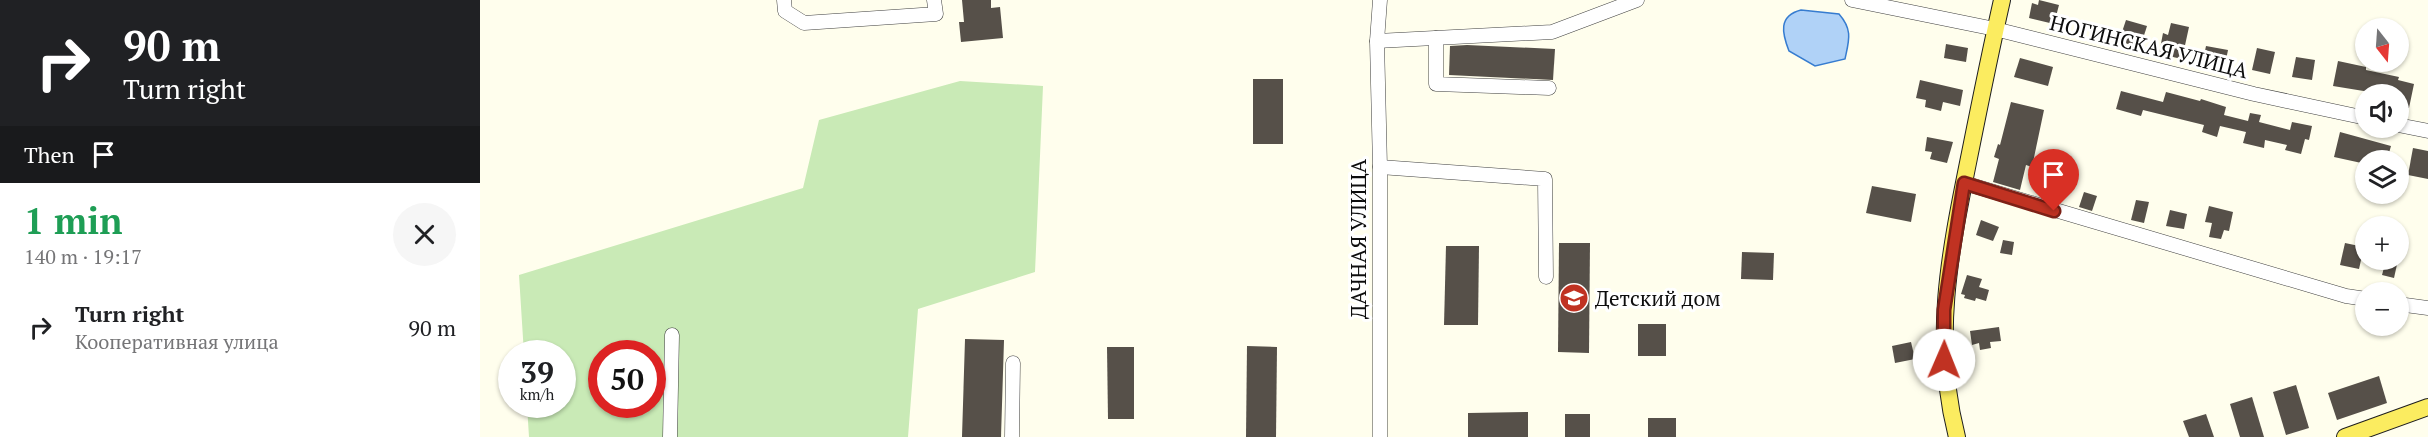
<!DOCTYPE html>
<meta charset="utf-8">
<style>
:root{--surface:#fff;--page:#f6f6f6;--text:#202124;--muted:#757577}
body{margin:0;font-family:"PT Serif",serif;background:var(--page);color:var(--text);height:100vh;display:flex;flex-direction:column;font-size:22px;white-space:nowrap}
*{box-sizing:border-box;margin:0}
p{font-size:20px;color:var(--muted)}
.icon{flex:none;width:33px;height:33px;fill:none;stroke:currentColor;stroke-width:2;stroke-linecap:round;stroke-linejoin:round}
.map{position:relative;flex:1;overflow:hidden}
.drawer{display:flex;flex-direction:column;background:var(--surface);width:480px}
.drawer>*{flex:none}
.banner{background:#202124;color:#fff;overflow:hidden}
.needle{width:39px;rotate:163deg}
.tools{position:absolute;left:1875px;top:18px;display:grid;gap:12px}
.tools a{display:grid;place-items:center;width:54px;height:54px;border-radius:50%;background:var(--surface);box-shadow:0 2px 4px #0004;font-size:30px}
.speed{position:absolute;left:18px;top:340px;display:flex;gap:12px;font-size:30px;font-weight:700;text-align:center}
.speed>*{display:grid;place-content:center;width:78px;height:78px;border-radius:50%;background:var(--surface);box-shadow:0 2px 4px #0004;line-height:1}
.speed small{font-size:15px;font-weight:400}
.speed .limit{border:9px solid #d22;background:#fff;color:#111}
.pin{position:absolute;display:grid;place-items:center;width:51px;height:51px;color:#fff;margin:-62px -26px;border-radius:50% 50% 50% 0;rotate:-45deg;box-shadow:0 0 6px #0007}
.pin .icon{rotate:45deg}
.me{position:absolute;width:66px;margin:-33px;rotate:1deg;stroke-linejoin:round;filter:drop-shadow(0 0 4px #0008)}
.turn{display:flex;align-items:center;gap:21px;height:126px;padding:0 24px;font-size:27px}
.turn .icon{width:78px;height:78px;stroke-width:2.5}
.turn b{display:block;font-size:42px;line-height:51px}
.then{display:flex;align-items:center;height:57px;padding:0 24px;background:#0003;gap:12px;font-size:22px}
.round{display:grid;place-items:center;flex:none;width:63px;height:63px;border-radius:32px;background:var(--page)}
.summary{display:flex;align-items:center;justify-content:space-between;height:102px;padding:0 24px}
h1{font-size:36px;font-weight:700;line-height:45px;color:#1e9e55}
ul{padding:0;list-style:none}
li{display:flex;align-items:center;gap:18px;height:84px;padding:0 24px}
li div{flex:1}
li b{display:block;font-size:22px}
li em{font-style:normal}
main{display:flex;flex:1;min-height:0}
.map>svg:first-child{display:block}
.green{fill:#c9eab6;fill-rule:evenodd}
.water{fill:#b0d2f7;stroke:#367cd0;stroke-width:1.5}
.building{fill:#565049}
.lines{fill:none;stroke-linecap:round;stroke-linejoin:round}
.minor-casing{stroke:#404040;stroke-width:15}
.major-casing{stroke:#1e1e1e;stroke-width:18}
.minor{stroke:#fff;stroke-width:14}
.major{stroke:#fbec60;stroke-width:16}
.route-casing{stroke:#7d2016;stroke-width:15}
.route{stroke:#c03222;stroke-width:10}
.labels{text-anchor:middle;dominant-baseline:central;stroke-width:6;stroke-linejoin:round;paint-order:stroke}
.street-label{font-size:21px;fill:#0d0d0d;stroke:#fff}
.poi-label{font-size:21px;fill:#0d0d0d;stroke:#fff;text-anchor:start}
</style>
<main>
<section class="drawer">
<div class="banner">
<div class="turn"><svg class="icon" aria-label="right" viewBox="0 0 24 24"><path d="M7 20v-9h11M14 6l5 5-5 5"/></svg><div><b>90 m</b>Turn right</div></div>
<div class="then">Then<svg class="icon" aria-label="arrive" viewBox="0 0 24 24"><path d="M6 21V4h12l-3 4 3 4H6"/></svg></div>
</div>
<div class="summary"><div><h1>1 min</h1><p>140 m · 19:17</p></div><a class="round"><svg class="icon" aria-label="close" viewBox="0 0 24 24"><path d="M6 6l12 12M18 6L6 18"/></svg></a></div>
<ul>
<li><svg class="icon" aria-label="right" viewBox="0 0 24 24"><path d="M7 20v-9h11M14 6l5 5-5 5"/></svg><div><b>Turn right</b><p>Кооперативная улица</p></div><em>90 m</em></li>
</ul>
</section>
<div class="map">
<svg width="1948" height="437" viewBox="0 0 1948 437">
<rect width="100%" height="100%" fill="#fffeed"/>
<path class="green" d="M480 81 563 86 555 272 438 309 428 437H49L47 405H82V354H44L39 275 323 188 339 120ZM122 354H172V405H122Z"/>
<path class="water" d="M1321 10 1359 14C1373 30 1369 40 1365 59L1335 66 1309 51C1302 33 1298 16 1321 10Z"/>
<g class="building">
<path d="M482 0H511V8L520 7 523 38 481 42 479 22H484Z"/>
<path d="M1559 0 1579 5 1574 24 1549 18 1552 3 1558 5Z"/>
<path d="M1646 20 1667 26 1660 48 1639 41Z"/>
<path d="M1691 23 1709 27 1702 59 1679 54 1683 33 1688 35Z"/>
<path d="M1466 44 1488 48 1486 62 1464 58Z"/>
<path d="M987 45 1075 49 1073 80 969 75 970 46Z"/>
<path d="M1726 46 1748 50 1744 70 1722 65Z"/>
<path d="M1777 48 1795 52 1790 74 1772 70Z"/>
<path d="M1816 57 1835 60 1832 80 1812 77Z"/>
<path d="M1540 58 1573 67 1568 86 1534 77Z"/>
<path d="M1858 61 1886 67V70L1919 77 1918 80 1934 84 1929 108 1918 106 1921 94H1902L1853 86Z"/>
<rect x="773" y="79" width="30" height="65"/>
<path d="M1440 80 1483 90 1480 106 1463 102 1461 111 1445 107 1446 100 1436 98Z"/>
<path d="M1641 91 1683 102 1686 92 1720 101 1721 99 1746 107 1744 115 1768 121 1770 113 1781 115 1779 122 1810 130 1812 122 1832 126 1829 140 1825 139 1821 154 1805 150 1807 145 1785 140 1784 148 1763 143 1766 132 1740 126 1737 137 1722 132 1724 125 1663 110 1661 116 1636 109Z"/>
<path d="M1531 102 1564 110 1552 167 1546 165 1540 190 1513 182 1519 159 1514 157 1518 144 1520 145Z"/>
<path d="M1860 132 1911 146 1907 160H1886V164L1854 157Z"/>
<path d="M1447 137 1473 142 1467 163 1450 159 1452 152 1445 151Z"/>
<path d="M1933 148 1948 151V179L1928 175Z"/>
<path d="M1392 186 1436 194 1431 222 1386 213Z"/>
<path d="M1604 192 1617 196 1612 211 1599 207Z"/>
<path d="M1656 200 1669 202 1664 223 1651 220Z"/>
<path d="M1729 206 1753 212 1749 231 1744 230 1741 239 1729 237 1732 223 1725 222Z"/>
<path d="M1690 210 1707 214 1704 229 1686 226Z"/>
<path d="M1501 220 1519 227 1513 241 1496 235Z"/>
<path d="M1523 240 1534 242 1532 255 1520 253Z"/>
<path d="M1079 243H1110L1109 353 1078 352Z"/>
<path d="M1865 243 1884 247 1879 269 1860 265Z"/>
<path d="M966 246H999L998 325H964Z"/>
<path d="M1262 252 1294 253 1293 280 1261 279Z"/>
<path d="M1906 260H1918L1914 278 1902 275Z"/>
<path d="M1487 275 1502 279 1499 287 1509 290 1506 301 1496 298 1495 301 1484 298 1485 295 1481 294Z"/>
<rect x="1158" y="324" width="28" height="32"/>
<path d="M1519 327 1521 341 1510 342 1511 348 1500 350 1499 343 1492 345 1490 331Z"/>
<path d="M485 339 524 340 521 437H482Z"/>
<path d="M1431 342 1435 359 1415 363 1412 346Z"/>
<path d="M767 346 797 347 796 437H766Z"/>
<path d="M627 347H654V419H628Z"/>
<path d="M1899 376 1907 403 1857 420 1848 393Z"/>
<path d="M1816 385 1829 428 1806 435 1793 392Z"/>
<path d="M1772 397 1784 437H1760L1750 404Z"/>
<path d="M1048 412V437H988V413Z"/>
<rect x="1085" y="414" width="25" height="23"/>
<path d="M1726 414 1734 437H1709L1703 421Z"/>
<rect x="1168" y="418" width="28" height="19"/>
</g>
<g class="lines">
<g class="minor-casing">
<g id="minor">
<path d="M304 0 305 11 324 23 456 14 454 0"/>
<path d="M1372 0 1515 29 1774 94 1886 118"/>
<path d="M956 38V84L1069 88"/>
<path d="M897 41 1072 32 1157 0"/>
<path d="M1918 125 1948 131"/>
<path d="M900 167 1065 179 1066 277"/>
<path d="M1484 183 1866 296 1886 299"/>
<path d="M1918 304 1948 308"/>
<path d="M190 437 192 335"/>
<path d="M532 437 533 363"/>
<path d="M900 437V167L897 41 900 0"/>
</g>
</g>
<g class="major-casing">
<g id="major">
<path d="M1477 437C1451 337 1471 247 1491 148 1501 98 1511 49 1522 0"/>
<path d="M1865 437 1948 407"/>
</g>
</g>
<use href="#minor" class="minor"/>
<use href="#major" class="major"/>
</g>
<g class="lines">
<g class="route-casing">
<path id="route" d="M1464 360V310L1484 183 1574 211"/>
</g>
<use href="#route" class="route"/>
</g>
<defs>
<g id="school-disc" transform="scale(1.5)"><circle r="9.5" fill="#c03222" stroke="#fff"/><path d="M0-5L7-2L0 1L-7-2ZM-4 1L0 2.5L4 1V4Q0 6-4 4Z" fill="#fff"/></g>
</defs>
<g fill-rule="evenodd">
<use href="#school-disc" x="1094" y="298"/>
</g>
<g class="labels">
<g class="street-label">
<text transform="translate(1669 46) rotate(14)">НОГИНСКАЯ УЛИЦА</text>
<text transform="translate(878 239) rotate(-90)">ДАЧНАЯ УЛИЦА</text>
</g>
<g class="poi-label">
<text x="1115" y="298">Детский дом</text>
</g>
</g>
</svg>
<div class="tools">
<a><svg class="needle" viewBox="-14 -14 28 28"><path d="M0-13l5 13h-10z" fill="#e53935"/><path d="M0 13l5-13h-10z" fill="#757577"/></svg></a>
<a><svg class="icon" aria-label="sound" viewBox="0 0 24 24"><path d="M4 9h4l5-4v14l-5-4H4zM17 9q2 3 0 6"/></svg></a>
<a><svg class="icon" aria-label="layers" viewBox="0 0 24 24"><path d="M12 4l9 5-9 5-9-5zM3 14l9 5 9-5"/></svg></a>
<a>+</a>
<a>−</a>
</div>
<div class="speed"><div>39<small>km/h</small></div><div class="limit">50</div></div>
<div class="pin" style="left:1574px;top:211px;background:#d93025"><svg class="icon" aria-label="arrive" viewBox="0 0 24 24"><path d="M6 21V4h12l-3 4 3 4H6"/></svg></div>
<svg class="me" style="left:1464px;top:360px" viewBox="-20 -20 40 40"><circle r="19" fill="#fff"/><path d="M0-13L10 11 0 6-10 11z" fill="#c03222"/></svg>
</div>
</main>
